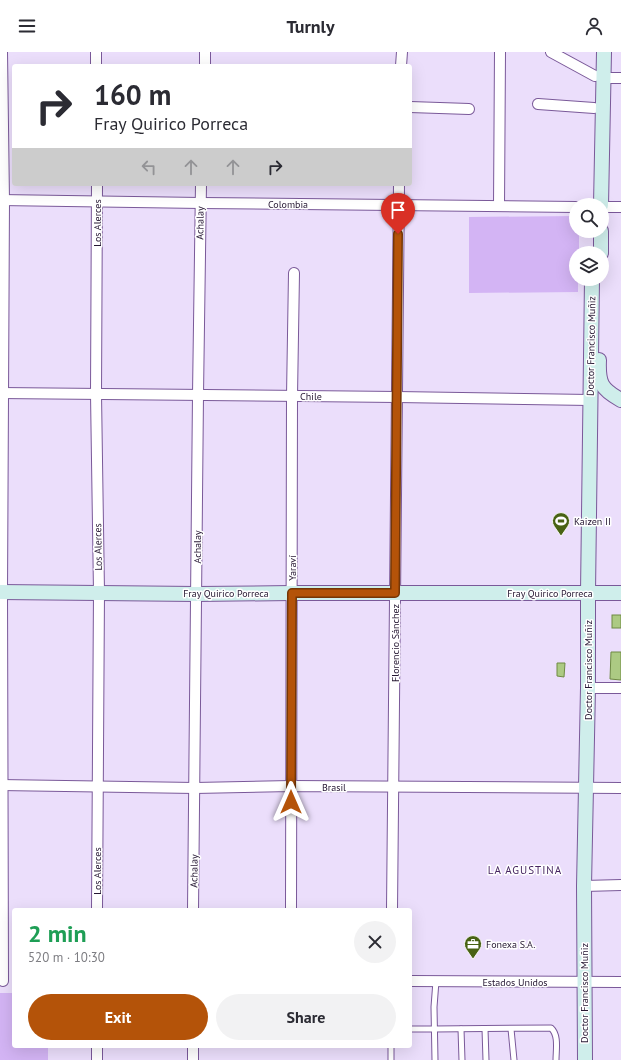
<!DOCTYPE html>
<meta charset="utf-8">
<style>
:root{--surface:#fff;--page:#f2f2f3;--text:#2b2b33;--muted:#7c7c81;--accent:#b45309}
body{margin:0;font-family:"PT Sans",sans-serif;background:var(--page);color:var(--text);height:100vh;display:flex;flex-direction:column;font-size:15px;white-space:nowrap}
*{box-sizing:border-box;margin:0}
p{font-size:13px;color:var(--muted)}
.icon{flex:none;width:22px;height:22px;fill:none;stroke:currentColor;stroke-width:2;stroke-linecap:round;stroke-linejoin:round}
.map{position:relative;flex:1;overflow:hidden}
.panel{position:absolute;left:12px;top:856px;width:400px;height:140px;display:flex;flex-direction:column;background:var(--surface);border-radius:4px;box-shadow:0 4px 16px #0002}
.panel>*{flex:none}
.guide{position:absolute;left:12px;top:12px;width:400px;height:122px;border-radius:4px;box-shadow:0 4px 16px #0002;background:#fff;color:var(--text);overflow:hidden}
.buttons{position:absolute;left:569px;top:146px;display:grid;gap:8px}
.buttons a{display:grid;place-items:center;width:40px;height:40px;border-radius:50%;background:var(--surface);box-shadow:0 4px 16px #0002;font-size:20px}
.pin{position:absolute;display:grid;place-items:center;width:34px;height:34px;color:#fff;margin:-41px -17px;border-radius:50% 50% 50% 0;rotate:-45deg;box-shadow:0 0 4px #0007}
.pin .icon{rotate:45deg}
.me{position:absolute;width:44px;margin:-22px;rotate:0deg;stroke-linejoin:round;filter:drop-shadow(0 0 3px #0008)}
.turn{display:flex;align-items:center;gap:14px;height:84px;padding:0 16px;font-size:18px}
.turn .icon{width:52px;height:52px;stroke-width:2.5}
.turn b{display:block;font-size:28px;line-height:34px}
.lanes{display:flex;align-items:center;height:38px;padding:0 16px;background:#0003;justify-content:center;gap:20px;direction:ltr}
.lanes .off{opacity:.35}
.round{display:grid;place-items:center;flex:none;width:42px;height:42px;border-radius:21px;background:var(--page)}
.summary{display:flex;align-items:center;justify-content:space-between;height:68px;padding:0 16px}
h1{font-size:24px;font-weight:800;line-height:30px;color:#1e9e55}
.button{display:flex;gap:8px;margin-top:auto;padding:8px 16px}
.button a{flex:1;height:46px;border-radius:24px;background:var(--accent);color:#fff;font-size:16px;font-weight:800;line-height:46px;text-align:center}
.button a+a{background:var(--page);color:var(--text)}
header{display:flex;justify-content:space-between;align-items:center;height:52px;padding:0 16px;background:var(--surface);font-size:18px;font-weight:800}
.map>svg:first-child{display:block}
.green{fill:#d3b4f4}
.building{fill:#acca83;stroke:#6e8a43}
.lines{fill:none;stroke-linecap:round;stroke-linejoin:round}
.lane-casing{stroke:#7a5999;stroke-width:7}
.street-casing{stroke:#7a5999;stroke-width:12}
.secondary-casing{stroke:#7a5999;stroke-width:16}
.lane{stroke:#fff;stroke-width:5}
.street{stroke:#fff;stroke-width:10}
.secondary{stroke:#cfeeeb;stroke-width:14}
.route-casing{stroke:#753606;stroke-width:10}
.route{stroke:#b45309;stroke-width:7}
.labels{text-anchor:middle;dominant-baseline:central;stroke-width:3;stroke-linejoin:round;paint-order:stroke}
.street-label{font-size:10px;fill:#251732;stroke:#fff}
.poi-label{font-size:10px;fill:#251732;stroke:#fff;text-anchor:start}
.neighbourhood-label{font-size:11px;letter-spacing:1px;fill:#452460;stroke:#fff}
</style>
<header><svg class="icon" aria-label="menu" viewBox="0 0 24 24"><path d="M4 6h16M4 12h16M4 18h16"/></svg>Turnly<svg class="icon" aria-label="person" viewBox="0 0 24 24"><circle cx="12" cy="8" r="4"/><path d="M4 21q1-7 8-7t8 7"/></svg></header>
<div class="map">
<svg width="621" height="1008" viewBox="0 0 621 1008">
<rect width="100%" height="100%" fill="#ebdefb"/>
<g class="green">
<path d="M576 164V179H579V201H576V227H578V240L469 241V165Z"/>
<path d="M0 941H14V994H48V1008H0Z"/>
</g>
<g class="building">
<rect x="612" y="563" width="9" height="13"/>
<path d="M611 600H621V628L610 627Z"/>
<path d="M557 611H565L564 625 557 624Z"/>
</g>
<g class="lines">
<g class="lane-casing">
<g id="lane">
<path d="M410 977H434L551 976C559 983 556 998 556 1008"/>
<path d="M461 977 462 1008"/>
<path d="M485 977 486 1008"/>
<path d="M511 977 514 1008"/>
<path d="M391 1008V994"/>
<path d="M435 1008 434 955 436 929"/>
</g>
</g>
<g class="street-casing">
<g id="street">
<path d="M2 0 4 148 2 540 3 929"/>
<path d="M96 0V14"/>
<path d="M551 0 595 24"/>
<path d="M205 14V0"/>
<path d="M401 14 402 0"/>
<path d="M604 26H621"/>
<path d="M538 52 594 56"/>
<path d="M410 55 469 57"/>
<path d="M97 132 96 342 99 540 97 858"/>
<path d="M0 148 201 151 576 155"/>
<path d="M499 154 500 0"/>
<path d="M602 155H621"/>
<path d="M0 341 397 345 590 348"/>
<path d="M588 636H621"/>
<path d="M0 733 195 736 291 734 621 736"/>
<path d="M584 834 621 833"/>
<path d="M193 858 198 343 201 132"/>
<path d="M291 858 292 344 294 221"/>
<path d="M392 858 399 132"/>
<path d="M410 929 621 930"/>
<path d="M193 994V1008"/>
<path d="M97 1008V994"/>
</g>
</g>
<g class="secondary-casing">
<g id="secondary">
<path d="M601 153 604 0"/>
<path d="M601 201V179"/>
<path d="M599 308C598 331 601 337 621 348"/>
<path d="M0 540 196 542 292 541H621"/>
<path d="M585 1008 584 834 588 636V541L592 227"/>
</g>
</g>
<use href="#lane" class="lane"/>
<use href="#street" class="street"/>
<use href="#secondary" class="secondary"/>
</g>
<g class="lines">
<g class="route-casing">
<path id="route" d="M291 750 292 541H395L398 182"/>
</g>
<use href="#route" class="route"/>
</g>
<defs>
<g id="stadium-pin" transform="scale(0.9)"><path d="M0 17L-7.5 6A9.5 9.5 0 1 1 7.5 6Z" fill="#486213" stroke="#fff"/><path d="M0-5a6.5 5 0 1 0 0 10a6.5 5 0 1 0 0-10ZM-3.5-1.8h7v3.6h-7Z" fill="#fff"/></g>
<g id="office-pin" transform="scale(0.9)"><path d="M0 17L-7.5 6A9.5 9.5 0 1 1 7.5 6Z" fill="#486213" stroke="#fff"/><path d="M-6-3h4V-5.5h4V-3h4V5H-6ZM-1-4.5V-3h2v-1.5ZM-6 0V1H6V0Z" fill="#fff"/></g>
</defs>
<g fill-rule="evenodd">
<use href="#stadium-pin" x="561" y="469"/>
<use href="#office-pin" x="473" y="892"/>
</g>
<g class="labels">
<g class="street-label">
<text x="288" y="152">Colombia</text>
<text transform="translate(97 171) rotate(-90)">Los Alerces</text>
<text transform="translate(200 171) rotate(-89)">Achalay</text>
<text transform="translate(591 294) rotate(-89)">Doctor Francisco Muñiz</text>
<text x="311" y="344">Chile</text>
<text transform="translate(98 495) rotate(-91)">Los Alerces</text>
<text transform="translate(197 495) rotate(-90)">Achalay</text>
<text transform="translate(292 516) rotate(-90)">Yaraví</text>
<text x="226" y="541">Fray Quirico Porreca</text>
<text x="550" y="541">Fray Quirico Porreca</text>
<text transform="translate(395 591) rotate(-90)">Florencio Sánchez</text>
<text transform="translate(588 618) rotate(-90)">Doctor Francisco Muñiz</text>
<text x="334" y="735">Brasil</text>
<text transform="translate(97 819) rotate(-90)">Los Alerces</text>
<text transform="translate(194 819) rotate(-89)">Achalay</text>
<text x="515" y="930">Estados Unidos</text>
<text transform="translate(584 941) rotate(-90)">Doctor Francisco Muñiz</text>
</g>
<g class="poi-label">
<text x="574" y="469">Kaizen II</text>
<text x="486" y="892">Fonexa S.A.</text>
</g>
<g class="neighbourhood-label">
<text x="525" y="818">LA AGUSTINA</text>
</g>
</g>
</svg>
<div class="buttons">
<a><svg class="icon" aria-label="search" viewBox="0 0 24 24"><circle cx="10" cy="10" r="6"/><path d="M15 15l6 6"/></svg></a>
<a><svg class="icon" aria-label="layers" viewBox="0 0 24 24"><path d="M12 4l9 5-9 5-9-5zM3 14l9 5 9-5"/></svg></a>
</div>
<div class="pin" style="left:398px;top:182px;background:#d93025"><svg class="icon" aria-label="arrive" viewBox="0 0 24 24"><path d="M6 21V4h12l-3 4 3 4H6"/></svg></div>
<svg class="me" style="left:291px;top:750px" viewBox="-20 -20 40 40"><path d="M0-17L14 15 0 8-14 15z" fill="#b45309" stroke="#fff" stroke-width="4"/></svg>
<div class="guide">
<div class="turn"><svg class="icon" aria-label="right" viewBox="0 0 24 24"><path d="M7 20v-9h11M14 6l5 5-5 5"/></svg><div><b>160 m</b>Fray Quirico Porreca</div></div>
<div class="lanes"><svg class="icon off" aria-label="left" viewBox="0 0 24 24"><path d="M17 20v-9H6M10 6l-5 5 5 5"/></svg><svg class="icon off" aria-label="ahead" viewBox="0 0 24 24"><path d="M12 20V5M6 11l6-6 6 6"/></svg><svg class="icon off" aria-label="ahead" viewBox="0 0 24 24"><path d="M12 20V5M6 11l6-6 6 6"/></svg><svg class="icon" aria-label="right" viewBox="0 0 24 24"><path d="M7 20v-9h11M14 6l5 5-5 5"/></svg></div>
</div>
<section class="panel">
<div class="summary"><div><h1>2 min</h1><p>520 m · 10:30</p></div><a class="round"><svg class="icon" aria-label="close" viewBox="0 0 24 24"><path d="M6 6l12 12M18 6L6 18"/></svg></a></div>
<div class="button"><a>Exit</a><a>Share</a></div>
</section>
</div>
